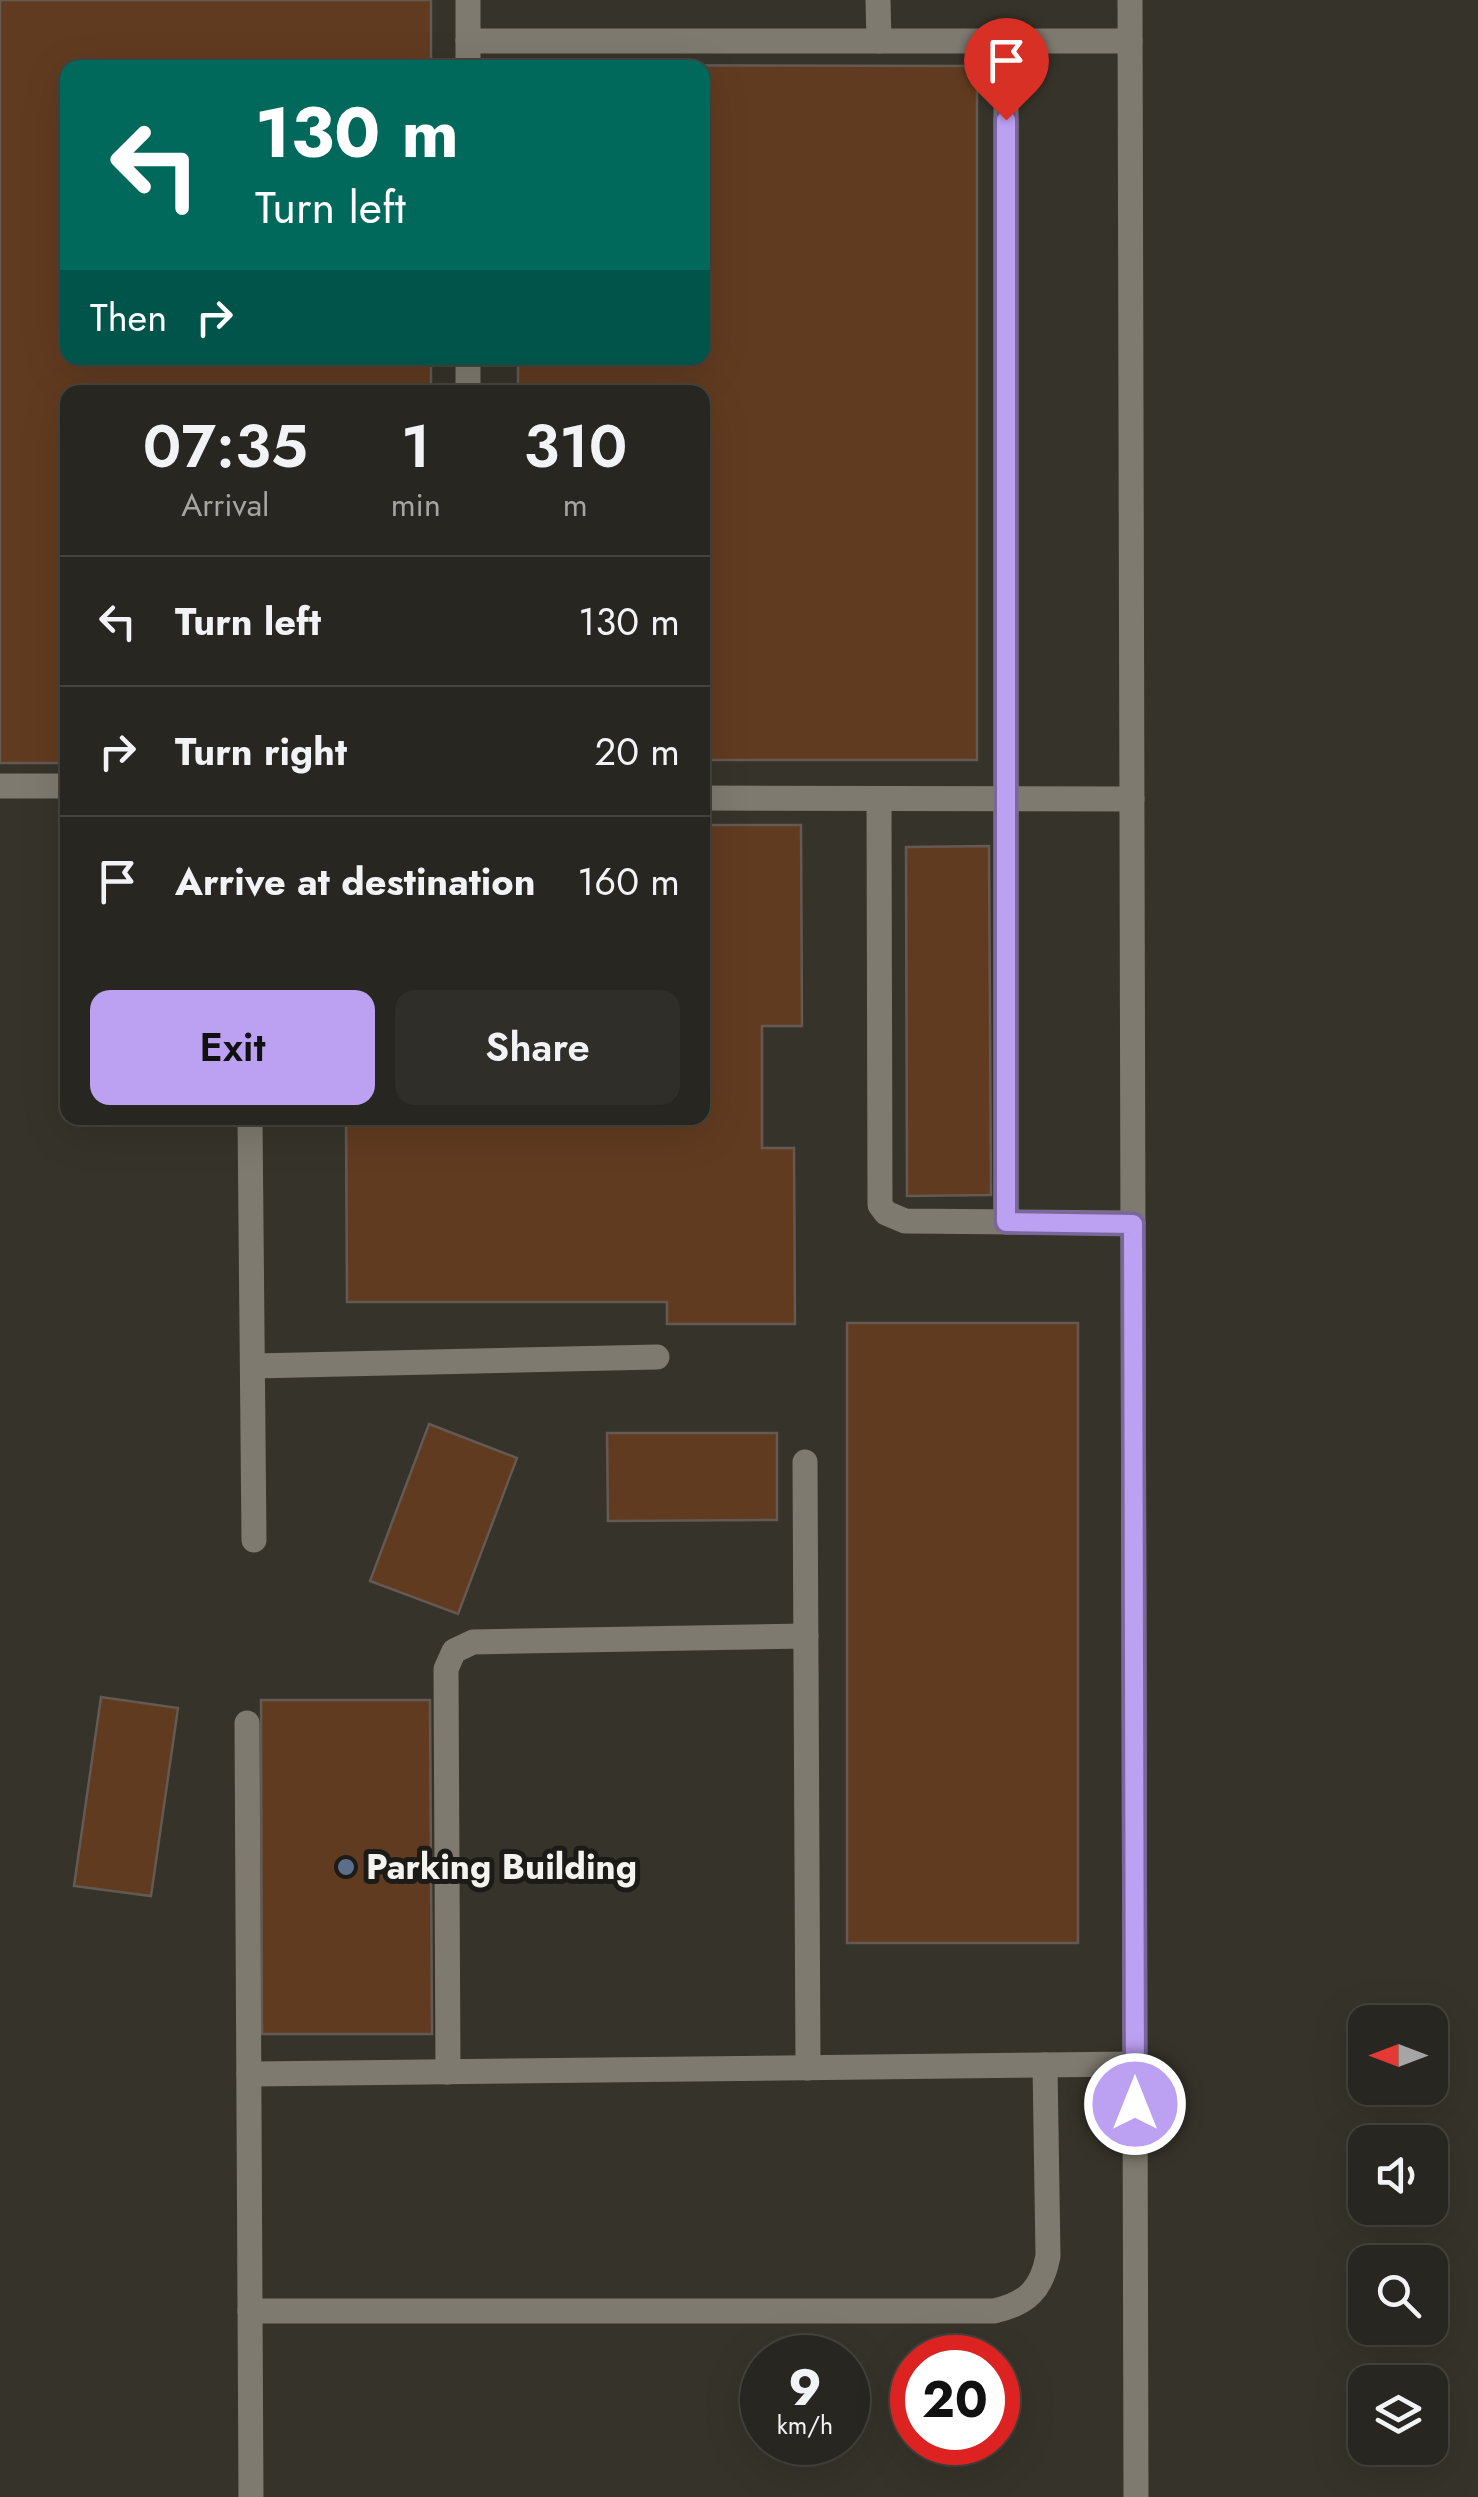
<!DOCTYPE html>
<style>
:root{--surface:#282620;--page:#302e29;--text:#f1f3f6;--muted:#a5a5a5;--line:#44433e;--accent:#bca0f2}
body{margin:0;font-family:Jost,sans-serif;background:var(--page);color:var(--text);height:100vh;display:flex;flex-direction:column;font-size:38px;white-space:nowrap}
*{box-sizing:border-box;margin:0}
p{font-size:32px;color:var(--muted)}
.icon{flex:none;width:55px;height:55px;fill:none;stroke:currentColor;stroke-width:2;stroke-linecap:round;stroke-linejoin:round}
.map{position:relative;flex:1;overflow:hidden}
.panel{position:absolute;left:60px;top:385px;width:650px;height:740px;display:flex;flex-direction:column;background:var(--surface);border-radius:20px;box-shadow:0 10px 40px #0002,0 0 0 2px var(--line)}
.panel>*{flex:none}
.guide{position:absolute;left:60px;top:60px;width:650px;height:305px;border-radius:20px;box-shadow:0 10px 40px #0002,0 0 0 2px var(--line);background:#00695c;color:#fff;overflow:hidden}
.needle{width:65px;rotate:270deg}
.fabs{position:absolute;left:1348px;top:2005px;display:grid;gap:20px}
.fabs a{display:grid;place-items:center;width:100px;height:100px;border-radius:20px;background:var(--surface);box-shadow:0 10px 40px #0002,0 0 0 2px var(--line);font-size:50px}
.speed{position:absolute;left:740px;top:2335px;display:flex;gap:20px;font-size:50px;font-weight:700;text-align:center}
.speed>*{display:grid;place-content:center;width:130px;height:130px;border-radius:50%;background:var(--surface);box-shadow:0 10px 40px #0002,0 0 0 2px var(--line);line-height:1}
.speed small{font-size:25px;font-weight:400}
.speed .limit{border:15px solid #d22;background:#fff;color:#111}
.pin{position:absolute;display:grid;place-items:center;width:85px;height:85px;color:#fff;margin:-102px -42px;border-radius:50% 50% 50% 0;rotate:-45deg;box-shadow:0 0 10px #0007}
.pin .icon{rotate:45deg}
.me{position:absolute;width:110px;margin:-55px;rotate:0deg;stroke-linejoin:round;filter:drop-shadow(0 0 8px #0008)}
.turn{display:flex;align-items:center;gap:35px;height:210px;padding:0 30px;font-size:45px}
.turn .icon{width:130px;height:130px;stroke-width:2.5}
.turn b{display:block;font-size:70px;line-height:85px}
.then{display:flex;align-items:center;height:95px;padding:0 30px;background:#0003;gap:20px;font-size:38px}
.eta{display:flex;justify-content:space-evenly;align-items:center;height:170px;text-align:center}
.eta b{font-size:60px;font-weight:600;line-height:70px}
.cta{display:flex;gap:20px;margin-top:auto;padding:20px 30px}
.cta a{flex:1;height:115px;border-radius:20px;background:var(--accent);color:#111;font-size:40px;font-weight:600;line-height:115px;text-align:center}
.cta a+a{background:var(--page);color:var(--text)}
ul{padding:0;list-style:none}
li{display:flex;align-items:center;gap:30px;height:130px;padding:0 30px;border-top:2px solid var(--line)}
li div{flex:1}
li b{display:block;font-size:38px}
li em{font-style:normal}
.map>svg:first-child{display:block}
.building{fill:#613b20;stroke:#645953;stroke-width:2.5}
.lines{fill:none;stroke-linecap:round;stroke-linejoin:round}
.service{stroke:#7e7a6f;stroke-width:25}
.route-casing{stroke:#7a689d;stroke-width:25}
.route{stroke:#bca0f2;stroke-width:18}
.service-dot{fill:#5c6f8a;stroke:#1c1b17;stroke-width:4}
.labels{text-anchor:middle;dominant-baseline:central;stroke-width:10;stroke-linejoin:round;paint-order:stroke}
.poi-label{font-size:35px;font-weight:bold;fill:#f5f3ed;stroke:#1c1b17;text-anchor:start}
</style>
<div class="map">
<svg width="1478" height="2497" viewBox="0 0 1478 2497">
<rect width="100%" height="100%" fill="#36332a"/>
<g class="building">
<path d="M0 0H431V68H68V358H431V392H68V763H0Z"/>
<path d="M518 65 977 66V760H702V392H518V358H702V68Z"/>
<path d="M702 825H801L802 1026H762V1148H794L795 1324H667V1302H347L346 1118H702Z"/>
<path d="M989 846 991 1195 907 1196 906 847Z"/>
<rect x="847" y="1323" width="231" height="620"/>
<path d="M429 1424 517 1458 458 1614 370 1581Z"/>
<path d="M607 1433H777V1520L608 1521Z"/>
<path d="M101 1697 178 1708 151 1896 74 1886Z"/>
<path d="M261 1700H430L432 2034H262Z"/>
</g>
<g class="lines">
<g class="service">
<path d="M878 0 879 41"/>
<path d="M1130 0 1136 2497"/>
<path d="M1006 40V1222"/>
<path d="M468 41H1130"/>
<path d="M468 68V0"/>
<path d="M468 358V392"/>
<path d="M0 786H68"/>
<path d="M702 798 1132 799"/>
<path d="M879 799 880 1205 886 1213 905 1221 1133 1223"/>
<path d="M250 1118 254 1540"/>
<path d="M253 1366 657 1357"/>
<path d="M805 1462 808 2068"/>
<path d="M247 1723 251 2497"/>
<path d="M448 2072 446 1669 454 1651 473 1642 806 1636"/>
<path d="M249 2074 1135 2064"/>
<path d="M250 2311H994C1027 2304 1042 2289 1048 2256L1045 2065"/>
</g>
</g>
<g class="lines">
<g class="route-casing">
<path id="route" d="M1006 120V1222L1133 1224 1135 2104"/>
</g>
<use href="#route" class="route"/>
</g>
<circle class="service-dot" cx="346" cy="1867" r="10"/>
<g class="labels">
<g class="poi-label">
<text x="366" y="1867">Parking Building</text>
</g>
</g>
</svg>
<div class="fabs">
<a><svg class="needle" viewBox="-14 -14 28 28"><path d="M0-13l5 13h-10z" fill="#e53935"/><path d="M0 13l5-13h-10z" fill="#a5a5a5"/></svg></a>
<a><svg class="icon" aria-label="sound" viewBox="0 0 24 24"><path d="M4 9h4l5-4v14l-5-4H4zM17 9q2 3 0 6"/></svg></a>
<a><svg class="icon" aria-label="search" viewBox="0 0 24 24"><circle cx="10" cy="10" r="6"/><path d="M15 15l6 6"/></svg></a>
<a><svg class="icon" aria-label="layers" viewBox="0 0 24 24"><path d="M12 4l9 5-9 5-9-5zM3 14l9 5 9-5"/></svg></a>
</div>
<div class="speed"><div>9<small>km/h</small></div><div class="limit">20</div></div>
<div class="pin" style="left:1006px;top:120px;background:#d93025"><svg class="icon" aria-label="arrive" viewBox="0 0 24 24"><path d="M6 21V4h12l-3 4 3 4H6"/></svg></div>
<svg class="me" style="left:1135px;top:2104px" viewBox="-20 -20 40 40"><circle r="17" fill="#bca0f2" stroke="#fff" stroke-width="3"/><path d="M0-11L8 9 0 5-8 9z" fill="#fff"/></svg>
<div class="guide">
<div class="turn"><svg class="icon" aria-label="left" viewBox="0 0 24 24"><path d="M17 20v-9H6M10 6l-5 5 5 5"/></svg><div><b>130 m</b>Turn left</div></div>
<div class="then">Then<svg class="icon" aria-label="right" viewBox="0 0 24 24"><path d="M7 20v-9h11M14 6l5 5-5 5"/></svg></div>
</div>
<section class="panel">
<div class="eta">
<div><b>07:35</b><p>Arrival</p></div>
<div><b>1</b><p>min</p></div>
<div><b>310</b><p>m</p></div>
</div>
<ul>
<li><svg class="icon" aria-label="left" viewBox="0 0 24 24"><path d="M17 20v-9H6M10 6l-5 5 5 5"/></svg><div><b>Turn left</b></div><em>130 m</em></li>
<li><svg class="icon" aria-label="right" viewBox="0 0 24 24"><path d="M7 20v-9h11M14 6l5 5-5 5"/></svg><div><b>Turn right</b></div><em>20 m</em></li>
<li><svg class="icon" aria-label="arrive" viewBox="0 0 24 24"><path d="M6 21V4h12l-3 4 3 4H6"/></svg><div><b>Arrive at destination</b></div><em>160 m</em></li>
</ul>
<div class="cta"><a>Exit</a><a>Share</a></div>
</section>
</div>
